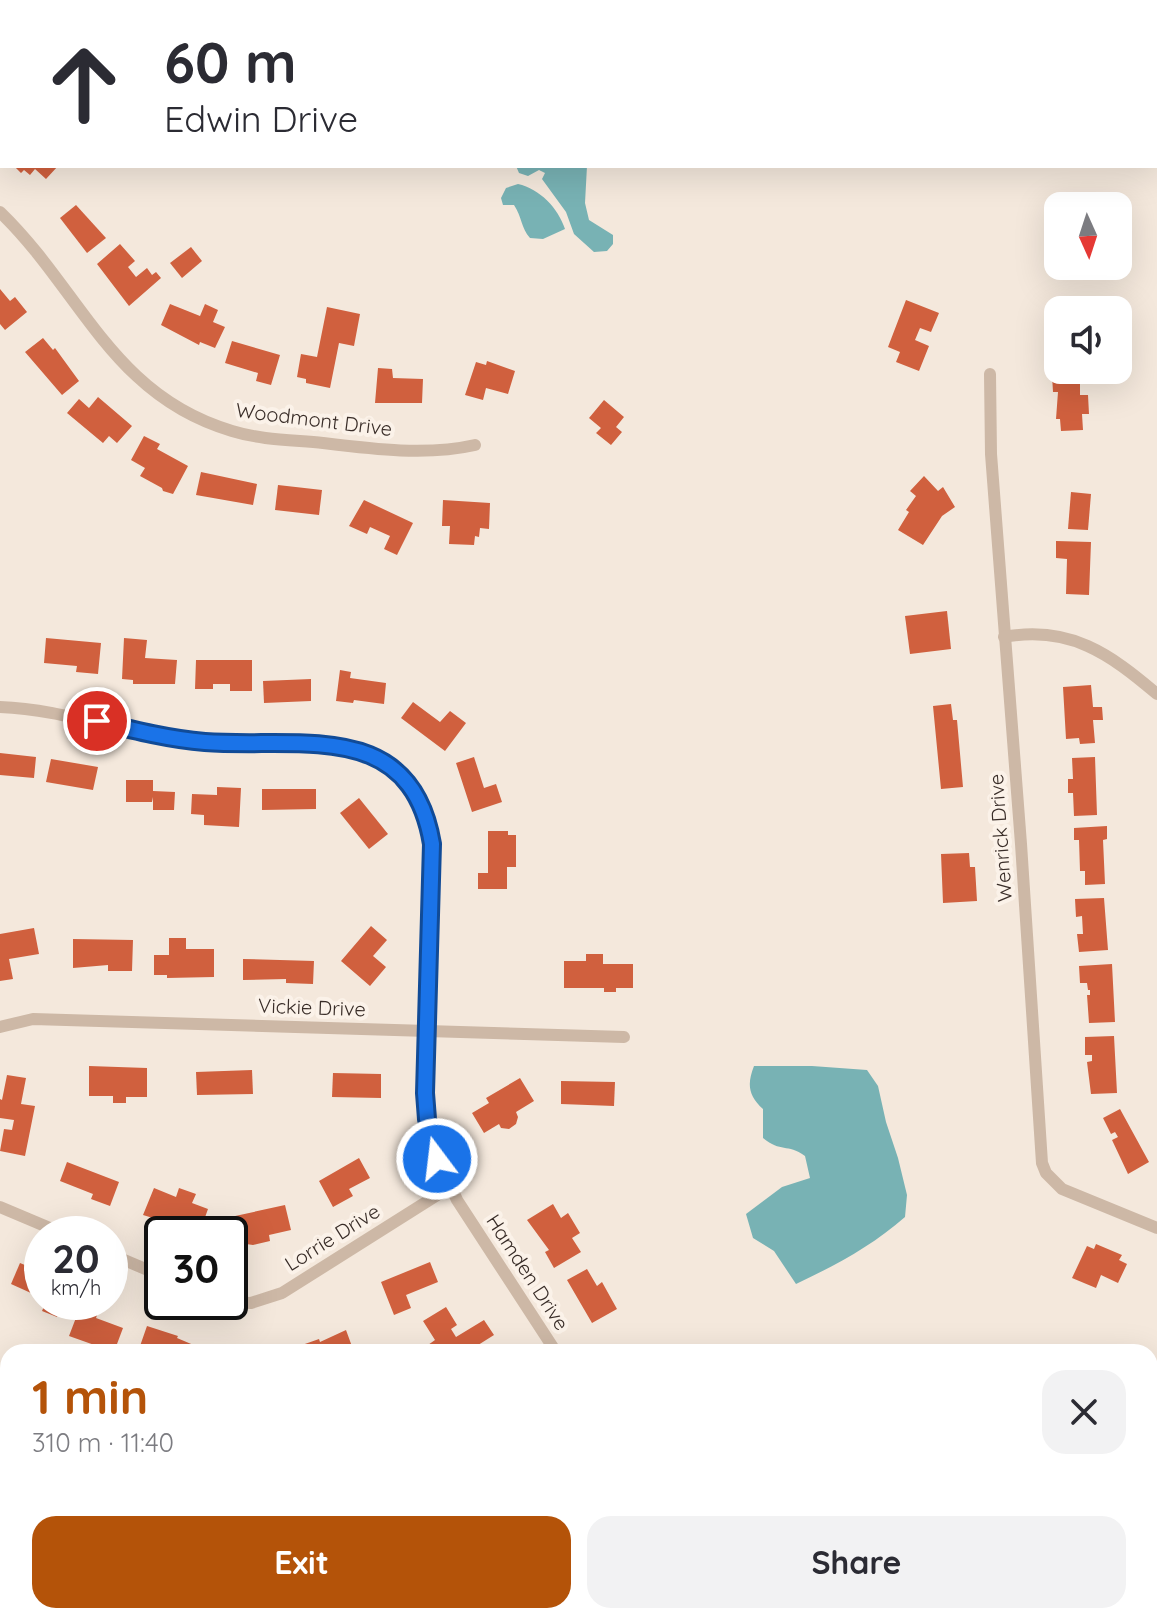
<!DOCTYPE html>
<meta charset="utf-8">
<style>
:root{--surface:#fff;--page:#f2f2f3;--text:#2b2b33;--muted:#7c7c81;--accent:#b45309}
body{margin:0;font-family:Quicksand,sans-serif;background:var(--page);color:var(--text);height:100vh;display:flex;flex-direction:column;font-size:30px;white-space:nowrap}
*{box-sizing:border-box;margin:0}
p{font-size:26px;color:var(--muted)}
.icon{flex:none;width:44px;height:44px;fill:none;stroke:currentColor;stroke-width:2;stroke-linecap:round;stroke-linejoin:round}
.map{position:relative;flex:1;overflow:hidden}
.details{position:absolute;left:0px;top:1344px;width:1158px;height:280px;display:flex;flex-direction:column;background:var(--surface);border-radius:24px 24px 0 0;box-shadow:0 8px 32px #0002}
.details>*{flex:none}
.banner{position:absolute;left:0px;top:0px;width:1158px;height:168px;box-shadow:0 8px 32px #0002;background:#fff;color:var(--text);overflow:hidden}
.needle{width:52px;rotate:177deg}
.tools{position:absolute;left:1044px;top:192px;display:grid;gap:16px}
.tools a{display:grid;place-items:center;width:88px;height:88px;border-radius:16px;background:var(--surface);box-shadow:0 8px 32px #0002;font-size:40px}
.speed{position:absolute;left:24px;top:1216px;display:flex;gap:16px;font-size:40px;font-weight:700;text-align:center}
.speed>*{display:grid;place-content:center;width:104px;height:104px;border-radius:50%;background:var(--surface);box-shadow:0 8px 32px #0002;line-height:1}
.speed small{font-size:20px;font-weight:400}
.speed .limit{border:4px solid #111;border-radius:12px;background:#fff;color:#111}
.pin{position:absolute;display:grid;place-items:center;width:68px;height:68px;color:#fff;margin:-34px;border:4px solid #fff;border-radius:50%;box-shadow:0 2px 8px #0007}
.me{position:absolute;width:88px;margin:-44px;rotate:345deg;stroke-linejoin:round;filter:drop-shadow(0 0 6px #0008)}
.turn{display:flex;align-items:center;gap:28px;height:168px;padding:0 32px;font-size:36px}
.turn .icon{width:104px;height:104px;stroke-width:2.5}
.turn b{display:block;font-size:56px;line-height:68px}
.round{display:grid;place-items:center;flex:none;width:84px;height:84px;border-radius:24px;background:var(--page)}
.overview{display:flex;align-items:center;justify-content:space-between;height:136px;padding:0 32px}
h1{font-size:48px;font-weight:700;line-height:60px;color:var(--accent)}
.action{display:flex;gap:16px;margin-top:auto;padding:16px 32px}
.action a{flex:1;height:92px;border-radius:24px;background:var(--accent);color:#fff;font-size:32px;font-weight:700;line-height:92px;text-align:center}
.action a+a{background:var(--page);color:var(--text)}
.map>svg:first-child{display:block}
.green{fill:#b7c59a}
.water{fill:#78b2b4}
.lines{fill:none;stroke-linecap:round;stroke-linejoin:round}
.stream{stroke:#78b2b4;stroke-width:5}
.building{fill:#d0603e}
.street{stroke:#cdb8a6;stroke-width:12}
.secondary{stroke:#a18677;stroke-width:16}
.route-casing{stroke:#114b97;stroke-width:20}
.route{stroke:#1a73e8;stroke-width:14}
.labels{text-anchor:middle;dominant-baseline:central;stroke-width:8;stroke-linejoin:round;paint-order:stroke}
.street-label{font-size:20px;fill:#392d28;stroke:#fbf2e9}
</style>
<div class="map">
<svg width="1157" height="1624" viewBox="0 0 1157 1624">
<rect width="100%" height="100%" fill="#f4e8dc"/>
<path class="green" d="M845 0H1157V166L1156 2Z"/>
<g class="water">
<path d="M516 166H587L585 203 589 220 613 235V244L607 251 594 252 574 234 566 212 542 179 545 173 539 170 528 176 519 173Z"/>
<path d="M518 184C540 189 558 208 565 229L543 239 530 238C521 228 522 217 514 205H503L501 198 506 188Z"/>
<path d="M754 1066H812L867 1070 878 1086 886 1122 898 1158 907 1195 905 1217C872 1246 836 1265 796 1284L774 1251 753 1238 746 1214 782 1187 810 1178 805 1156C787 1143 781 1153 763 1138V1109C748 1095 747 1084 754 1066Z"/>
</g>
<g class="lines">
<g class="stream">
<path d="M986 0 988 2"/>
<path d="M1156 84 1157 83"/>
</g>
</g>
<g class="building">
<path d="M14 166H58L46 179 35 169 30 175 24 170 21 173Z"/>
<path d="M76 205 106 238 87 253 60 218Z"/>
<path d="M120 244 135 261 128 267 136 277 147 268 152 275 156 272 161 278 129 306 97 264Z"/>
<path d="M191 247 202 261 182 278 170 263Z"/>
<path d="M0 289 10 301 15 297 27 312 5 330 0 324Z"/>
<path d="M906 300 939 313 931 332 920 328 915 340 929 346 919 371 896 362 900 352 888 347Z"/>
<path d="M170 304 200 316 205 304 218 310 213 322 225 327 215 348 200 342 199 345 161 325Z"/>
<path d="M327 307 360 314 354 346 339 343 330 388 306 383V379L297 377 301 354 317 357Z"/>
<path d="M43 338 53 350 55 348 79 381 62 395 25 352Z"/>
<path d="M232 341 280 355 271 385 256 381 258 373 225 363Z"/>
<path d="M487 361 515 371 508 394 486 388 483 400 465 395 476 362 486 365Z"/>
<path d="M378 368 392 369 393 378 423 379 422 403H375Z"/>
<path d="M1070 374 1071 379 1080 378V395H1088L1089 414H1082L1083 430 1061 431 1060 419H1056L1058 392H1053L1052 375Z"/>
<path d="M98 397 132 426 117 443 109 436 103 443 67 413 79 399 89 408Z"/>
<path d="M604 400 624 417 616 427 622 432 611 445 596 433 601 428 589 418Z"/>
<path d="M144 436 160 444 157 449 188 466 173 494 163 491 162 488 140 476 145 468 131 460Z"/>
<path d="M201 472 257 484 253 505 196 495Z"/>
<path d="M924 476 938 491 943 487 955 507 942 516 923 545 898 530 909 512 906 510 916 496 910 491Z"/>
<path d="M278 485 322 490 319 515 275 510Z"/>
<path d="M1071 492 1091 494 1088 530 1068 529Z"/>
<path d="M364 500 413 523 397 555 384 549 390 536 370 527 367 534 349 526Z"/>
<path d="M443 500 490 503 489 529 480 528 479 537 475 536 474 545 449 544 450 526H442Z"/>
<path d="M1056 541 1091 542 1089 595 1066 594 1067 559 1056 558Z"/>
<path d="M947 611 951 649 910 654 905 616Z"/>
<path d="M46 638 101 643 98 674 76 672 77 666 44 663Z"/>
<path d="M124 638 147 640 145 658 177 660 175 684H133V680L122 679Z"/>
<path d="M196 660H252V691H230V684H213V689H195Z"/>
<path d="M340 670 351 672 350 678 386 683 384 704 354 700 353 703 336 701Z"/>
<path d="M311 679V701L264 703 263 681Z"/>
<path d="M1091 685 1093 707H1102L1103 720H1093L1095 743 1080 744 1079 738 1066 739 1063 687Z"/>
<path d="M413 702 440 722 450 711 466 723 445 751 401 718Z"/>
<path d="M951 704 953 720H957L963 787 941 789 933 706Z"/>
<path d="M0 753 36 757 34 778 0 775Z"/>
<path d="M474 757 484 788 496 784 502 802 472 812 456 763Z"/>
<path d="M1095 757 1097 815 1074 816 1073 793H1068V779H1073L1072 758Z"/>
<path d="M51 759 98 767 93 790 46 782Z"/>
<path d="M126 780H153V791L175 792 174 810H153V797L152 802H126Z"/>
<path d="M217 787 241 788 239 827 204 825V815L191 814 192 794 217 795Z"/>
<path d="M262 789H316V809L262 810Z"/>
<path d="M359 798 388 834 369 849 340 813Z"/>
<path d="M1107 826V839L1103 840 1105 884 1085 885V871H1080L1079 840H1074V828Z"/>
<path d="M488 831H508V835H516V867H507V889H478V873H488Z"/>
<path d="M969 853 970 867H975L977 901 943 903 941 854Z"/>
<path d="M1104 898 1108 950 1079 952 1077 934H1083L1082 916 1076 917 1075 899Z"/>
<path d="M371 926 387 940 373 956 386 967 370 986 341 961Z"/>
<path d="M34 928 39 954 9 959 13 979 0 981V934Z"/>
<path d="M169 938H186V949H214V977L167 978V975H154V955H169Z"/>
<path d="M73 939 133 940 132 971H108V965L73 968Z"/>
<path d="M586 954H603V964H633V988H616V992H604V988H564V961H586Z"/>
<path d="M243 959 314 961 313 984 286 983V979L243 980Z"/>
<path d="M1112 964 1115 1022 1089 1023 1087 995H1090V990H1088L1087 983H1080L1079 966Z"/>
<path d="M1114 1036 1117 1093 1091 1094 1087 1062 1092 1061V1055H1085V1037Z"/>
<path d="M89 1066 147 1068V1097H126V1103H113V1096H89Z"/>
<path d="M252 1070 253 1094 197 1095 196 1072Z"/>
<path d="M333 1073 381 1074V1098L332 1097Z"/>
<path d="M7 1075 26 1078 21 1104 35 1106 25 1156 0 1151 4 1129 12 1130 14 1120 0 1118V1099L2 1100Z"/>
<path d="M520 1078 534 1101 516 1112 518 1117 516 1124 509 1129 501 1128 499 1124 484 1133 472 1113 489 1103 486 1098Z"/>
<path d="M561 1081 615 1082 614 1106 561 1104Z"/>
<path d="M1120 1109 1149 1162 1128 1174 1112 1140 1118 1137 1115 1132 1111 1134 1103 1118Z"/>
<path d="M359 1158 370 1178 349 1189 353 1196 333 1207 319 1181Z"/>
<path d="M67 1162 119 1182 110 1206 91 1199 93 1194 60 1181Z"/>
<path d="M154 1188 176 1197 179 1188 196 1194 192 1203 208 1209 199 1234H184L176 1231 179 1226 143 1215Z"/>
<path d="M553 1204 561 1218 568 1213 580 1233 572 1238 581 1252 554 1268 545 1252 549 1250 527 1220Z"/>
<path d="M285 1205 291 1230 269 1235 270 1241 253 1245 246 1244 245 1241 232 1244 226 1218Z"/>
<path d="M1096 1244 1122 1255 1119 1260 1127 1264 1118 1283 1101 1275 1096 1288 1072 1278 1087 1246 1094 1249Z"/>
<path d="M430 1262 438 1282 406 1295 411 1308 394 1315 381 1282Z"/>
<path d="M20 1263 42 1272V1298L11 1284Z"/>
<path d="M587 1269 597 1286 602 1282 617 1309 592 1323 567 1280Z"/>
<path d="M46 1302H64L57 1317 42 1311Z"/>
<path d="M82 1302H102L96 1318 123 1328 114 1352 69 1336Z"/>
<path d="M446 1307 457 1325 451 1329 456 1337 484 1320 494 1335 467 1352H432L428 1345 435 1340 423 1321Z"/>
<path d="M147 1326 178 1336 177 1338 203 1349 202 1352H151L140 1346Z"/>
<path d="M346 1330 354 1352H290L302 1347V1345L319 1339 320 1342Z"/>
<path d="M0 1475 8 1478V1515L0 1533Z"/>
<path d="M48 1616H65L73 1624H41Z"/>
</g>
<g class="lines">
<g class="street">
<path d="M186 0 189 2"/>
<path d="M0 212C81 290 112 396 232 431 261 440 293 440 323 443 372 449 427 456 475 445"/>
<path d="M990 374 991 454 1021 844 1042 1163 1046 1173 1062 1189 1157 1228"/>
<path d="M1004 637C1070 625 1110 654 1157 694"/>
<path d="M0 707C58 709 111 729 168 738 210 745 254 743 296 744 323 745 349 744 374 756 409 774 426 807 432 844L425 1093 433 1145 457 1200 556 1352"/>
<path d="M0 1027 33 1019 624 1037"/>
<path d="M0 1207 64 1234"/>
<path d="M110 1254 162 1276"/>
<path d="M229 1302 251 1303 282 1293 450 1187"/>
<path d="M296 1624 300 1616"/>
<path d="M524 1624 527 1616"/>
</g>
<g class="secondary">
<path d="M0 1403 8 1406"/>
<path d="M0 1580 8 1573"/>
<path d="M494 1616 513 1624"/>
</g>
</g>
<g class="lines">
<g class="route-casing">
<path id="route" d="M97 721C133 730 168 739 205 742 298 749 411 717 432 844L425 1093 427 1119 437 1159"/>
</g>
<use href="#route" class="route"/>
</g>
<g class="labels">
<g class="street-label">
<text transform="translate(314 419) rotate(7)">Woodmont Drive</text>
<text transform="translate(1000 838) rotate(-94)">Wenrick Drive</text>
<text transform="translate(312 1007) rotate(2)">Vickie Drive</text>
<text transform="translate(332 1237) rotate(-32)">Lorrie Drive</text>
<text transform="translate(528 1272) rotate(57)">Hamden Drive</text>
</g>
</g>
</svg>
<div class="tools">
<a><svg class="needle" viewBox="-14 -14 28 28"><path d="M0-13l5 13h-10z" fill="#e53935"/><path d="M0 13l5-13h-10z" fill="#7c7c81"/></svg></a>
<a><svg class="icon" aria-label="sound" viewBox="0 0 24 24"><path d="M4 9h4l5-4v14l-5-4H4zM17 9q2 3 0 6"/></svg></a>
</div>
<div class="speed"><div>20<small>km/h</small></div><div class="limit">30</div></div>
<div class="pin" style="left:97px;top:721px;background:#d93025"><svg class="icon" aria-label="arrive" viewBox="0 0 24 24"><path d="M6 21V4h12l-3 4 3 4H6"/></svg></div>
<svg class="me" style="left:437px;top:1159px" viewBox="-20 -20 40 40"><circle r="17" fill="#1a73e8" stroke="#fff" stroke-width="3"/><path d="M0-11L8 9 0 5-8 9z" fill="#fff"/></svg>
<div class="banner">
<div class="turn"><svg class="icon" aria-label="ahead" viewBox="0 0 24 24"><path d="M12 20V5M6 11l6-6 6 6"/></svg><div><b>60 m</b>Edwin Drive</div></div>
</div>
<section class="details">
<div class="overview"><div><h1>1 min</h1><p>310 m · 11:40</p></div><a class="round"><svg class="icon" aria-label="close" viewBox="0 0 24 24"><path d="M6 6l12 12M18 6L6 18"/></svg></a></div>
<div class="action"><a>Exit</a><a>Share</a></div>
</section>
</div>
